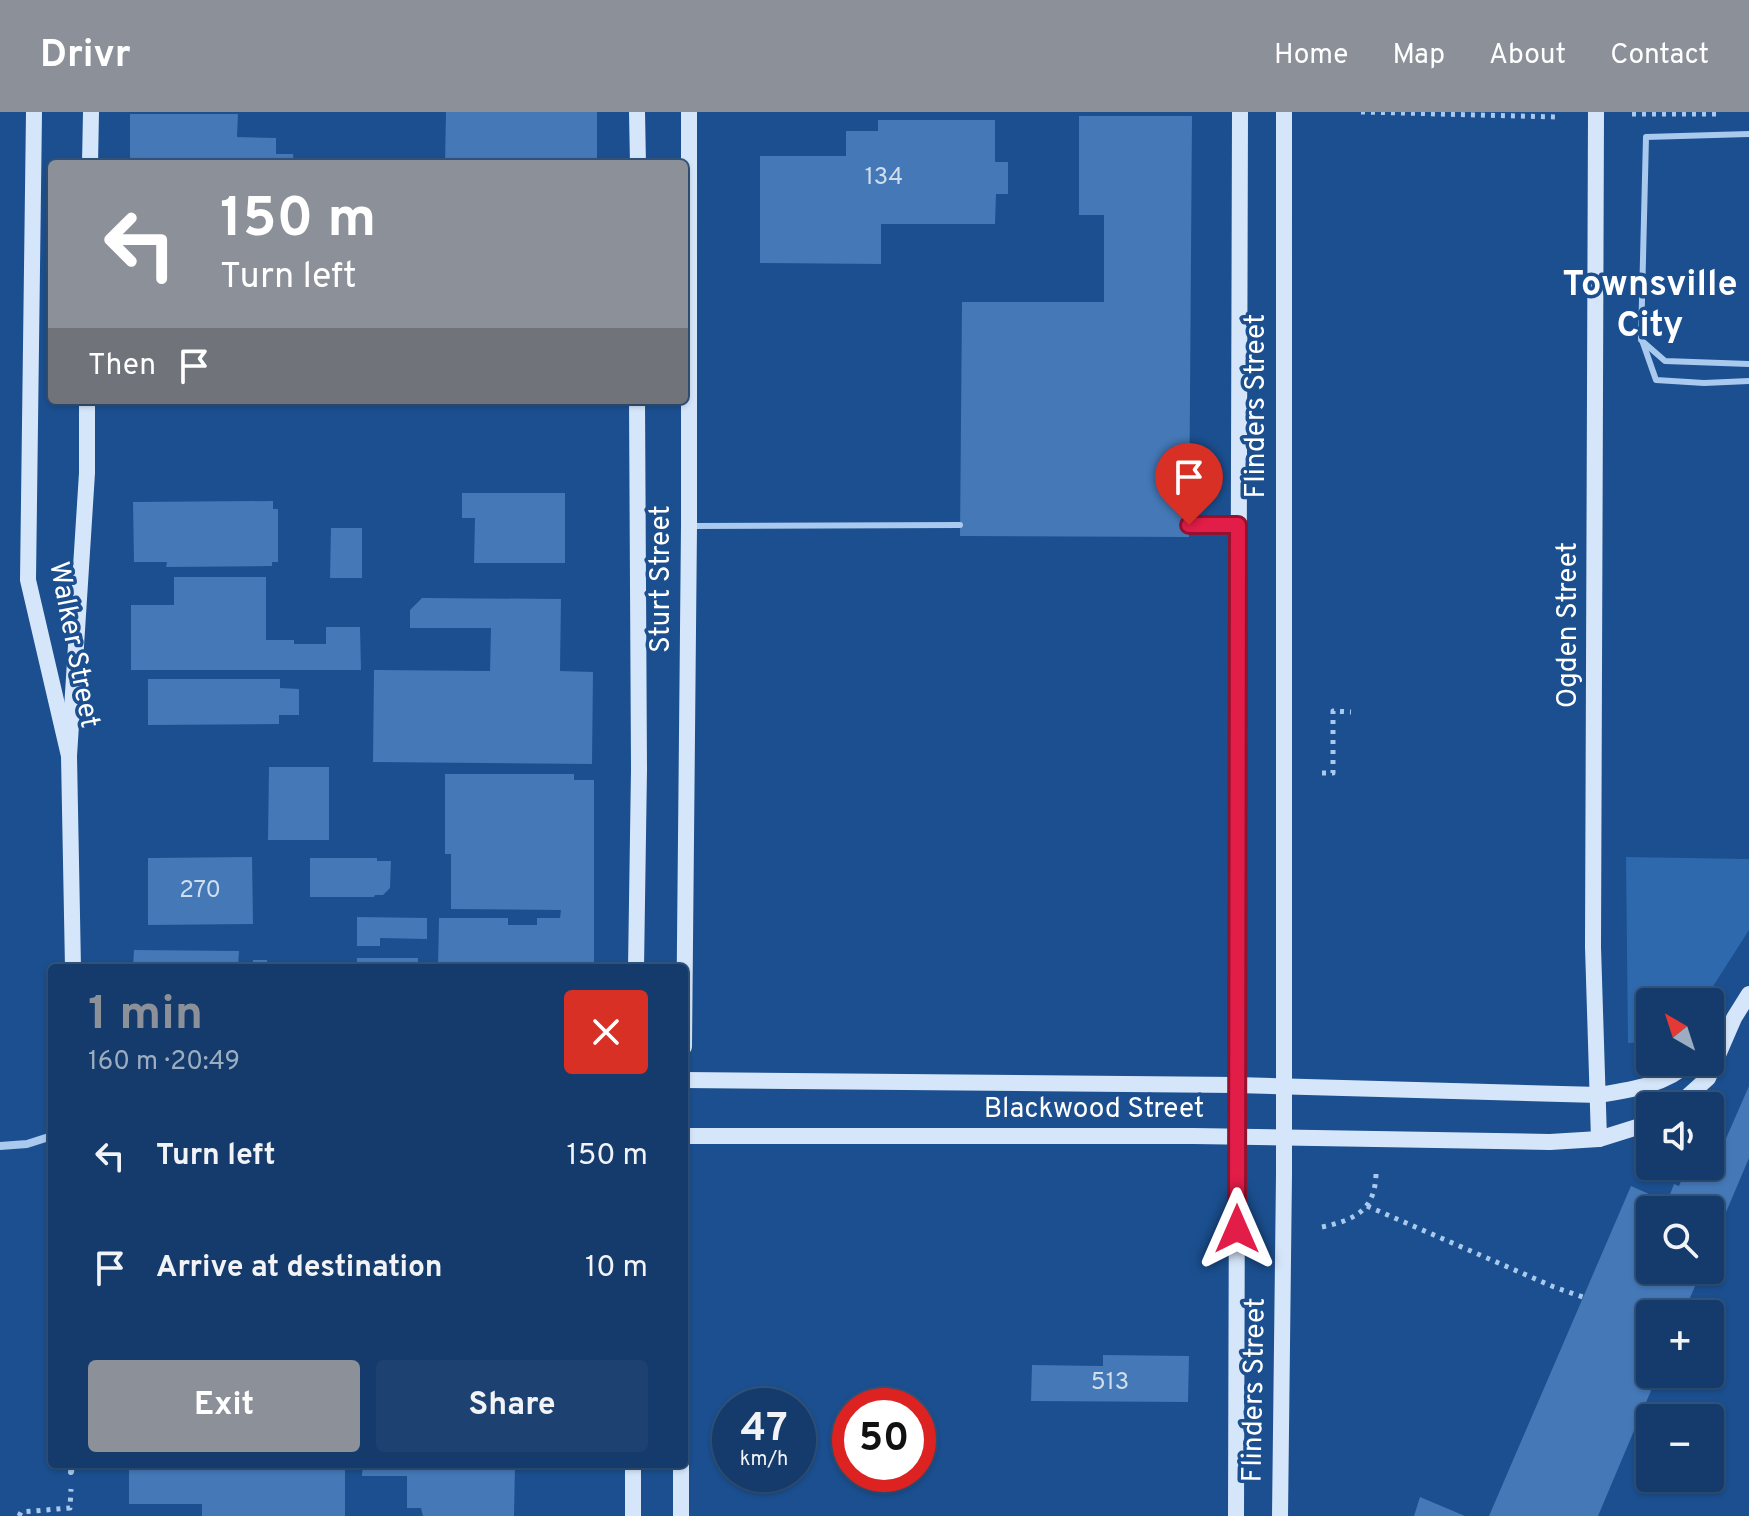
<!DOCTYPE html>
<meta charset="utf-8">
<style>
:root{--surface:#143b6b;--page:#1d4271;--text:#f1f3f6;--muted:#9dadc1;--line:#33557e;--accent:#8c9099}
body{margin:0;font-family:Overpass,sans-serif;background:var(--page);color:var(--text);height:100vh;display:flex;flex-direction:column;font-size:30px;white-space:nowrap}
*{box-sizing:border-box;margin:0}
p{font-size:26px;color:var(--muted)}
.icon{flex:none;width:44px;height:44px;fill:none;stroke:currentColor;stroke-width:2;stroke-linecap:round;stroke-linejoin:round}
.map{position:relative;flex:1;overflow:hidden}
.drawer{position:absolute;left:48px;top:852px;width:640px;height:504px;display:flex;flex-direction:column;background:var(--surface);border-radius:8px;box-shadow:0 2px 6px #0004,0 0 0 2px var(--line)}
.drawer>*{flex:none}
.hud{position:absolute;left:48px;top:48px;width:640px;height:244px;border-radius:8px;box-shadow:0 2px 6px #0004,0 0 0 2px var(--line);background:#8c9099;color:#fff;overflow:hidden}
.needle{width:52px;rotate:321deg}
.tools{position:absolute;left:1636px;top:876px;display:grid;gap:16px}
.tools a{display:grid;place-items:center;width:88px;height:88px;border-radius:8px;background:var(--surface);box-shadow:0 2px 6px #0004,0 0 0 2px var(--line);font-size:40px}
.speed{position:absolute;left:712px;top:1276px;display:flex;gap:16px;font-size:40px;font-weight:700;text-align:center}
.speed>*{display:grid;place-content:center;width:104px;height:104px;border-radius:50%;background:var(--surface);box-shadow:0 2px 6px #0004,0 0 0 2px var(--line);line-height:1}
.speed small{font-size:20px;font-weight:400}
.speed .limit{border:12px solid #d22;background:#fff;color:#111}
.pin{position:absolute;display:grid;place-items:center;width:68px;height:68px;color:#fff;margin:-82px -34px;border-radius:50% 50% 50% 0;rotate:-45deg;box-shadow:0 0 8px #0007}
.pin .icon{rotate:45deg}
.me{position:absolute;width:88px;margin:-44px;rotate:0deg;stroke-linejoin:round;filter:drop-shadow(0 0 6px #0008)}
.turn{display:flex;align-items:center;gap:28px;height:168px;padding:0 40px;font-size:36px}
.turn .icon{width:104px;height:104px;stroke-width:2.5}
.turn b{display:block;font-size:56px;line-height:68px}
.then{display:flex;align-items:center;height:76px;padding:0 40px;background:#0003;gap:16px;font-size:30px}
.round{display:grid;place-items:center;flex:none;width:84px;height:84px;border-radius:8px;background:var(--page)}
.headline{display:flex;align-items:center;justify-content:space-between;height:136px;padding:0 40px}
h1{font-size:48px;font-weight:700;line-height:60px;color:var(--accent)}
.button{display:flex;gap:16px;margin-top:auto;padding:16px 40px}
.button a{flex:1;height:92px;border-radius:8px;background:var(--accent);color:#fff;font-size:32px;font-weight:700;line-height:92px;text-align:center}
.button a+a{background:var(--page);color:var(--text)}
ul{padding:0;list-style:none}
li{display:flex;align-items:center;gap:24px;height:112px;padding:0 40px}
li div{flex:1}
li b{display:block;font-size:30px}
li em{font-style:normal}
header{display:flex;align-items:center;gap:48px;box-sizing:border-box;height:112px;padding:0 40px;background:var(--accent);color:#fff}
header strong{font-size:38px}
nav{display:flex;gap:44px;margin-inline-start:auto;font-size:28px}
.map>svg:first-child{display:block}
.green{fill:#2e69ad}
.building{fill:#4478b7}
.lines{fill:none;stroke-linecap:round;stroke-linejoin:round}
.path{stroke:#a9c9ee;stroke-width:5;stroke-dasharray:4 6;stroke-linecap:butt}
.service{stroke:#a9c9ee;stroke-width:6}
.minor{stroke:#a9c9ee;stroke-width:8}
.secondary{stroke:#d6e6fa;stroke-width:16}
.route-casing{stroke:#92132f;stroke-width:20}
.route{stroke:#e11d48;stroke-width:14}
.labels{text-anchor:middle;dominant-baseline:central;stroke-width:7;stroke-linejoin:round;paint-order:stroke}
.number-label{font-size:24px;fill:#d0dded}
.street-label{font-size:28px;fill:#fff;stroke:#1b4f8f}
.district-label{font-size:36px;font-weight:bold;fill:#fff;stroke:#1b4f8f}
</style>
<header>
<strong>Drivr</strong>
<nav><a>Home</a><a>Map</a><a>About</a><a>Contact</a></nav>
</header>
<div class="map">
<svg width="1749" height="1404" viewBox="0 0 1749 1404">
<rect width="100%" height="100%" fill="#1b4f8f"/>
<path class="green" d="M1626 745 1749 747V818L1703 890H1650V930L1628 931Z"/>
<g class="building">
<path d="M446 0H597V52H445Z"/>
<path d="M130 2H238L237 25 276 26V42H293L294 52H130Z"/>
<path d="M1079 4H1192L1189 425 960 424 962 190H1104V103H1079Z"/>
<path d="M878 8H995V50H1008V82H996L995 112H881V152L760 151V44H846V19H878Z"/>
<path d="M462 381H565V451H474L475 406H462Z"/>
<path d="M273 389V397H278V450H272V454L166 455 167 450H134L133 390Z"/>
<path d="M331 416H362V466H330Z"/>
<path d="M174 465H266V528H294V532H326V515H360L361 558H131V493H174Z"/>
<path d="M422 486 561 487 560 559 593 560 592 652 373 650 374 558 490 559 491 516H410V498Z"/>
<path d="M148 567H280V576L299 577V603H279V612L148 613Z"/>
<path d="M269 655H329V728H268Z"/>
<path d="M445 662H574V668H594V856H438L439 806H508V813H537V806H560L561 798 451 797V742H445Z"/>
<path d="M252 745 253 812 148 813V746Z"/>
<path d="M310 746H377V749H391L390 776 383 783H375L374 785H310Z"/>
<path d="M357 805 427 806V827L380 826V834H357Z"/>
<path d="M134 838 239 839 238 856H133Z"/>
<rect x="357" y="846" width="61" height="10"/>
<rect x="253" y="848" width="14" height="8"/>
<path d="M1749 974V1046L1710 1138V1098H1650V1158H1702L1683 1202H1650V1262H1658L1598 1404H1489L1631 1074 1667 1090 1674 1072 1679 1074 1687 1054H1710V1044L1717 1047Z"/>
<path d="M1103 1243 1189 1244 1188 1290 1031 1289 1032 1253 1103 1254Z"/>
<path d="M129 1352H345V1404H202V1392H129Z"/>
<path d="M363 1352H515L514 1404H423L421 1396H407V1364H362Z"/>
<path d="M1420 1385 1465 1404H1414Z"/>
</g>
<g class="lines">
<g class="path">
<path d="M1361 0 1558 5"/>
<path d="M1632 2H1716"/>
<path d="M1322 661H1333V599L1351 600"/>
<path d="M1367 1094 1554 1175 1583 1185"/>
<path d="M1322 1115C1354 1108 1375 1099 1376 1062"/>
<path d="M19 1404 21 1400 70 1396 71 1377"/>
</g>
<g class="service">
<path d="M1749 22 1646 25 1641 228 1665 249 1749 252"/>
<path d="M1643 231 1656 268 1704 271 1749 269"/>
<path d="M1189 413H1238"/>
<path d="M692 414 960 413"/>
<path d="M71 1360 72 1352"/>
</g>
<path class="minor" d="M0 1034 27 1032 52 1024"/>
<g class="secondary">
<path d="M34 0 28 468 69 644"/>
<path d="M637 0 638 52"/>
<path d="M1596 0 1593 835 1599 1027"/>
<path d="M90 52 91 0"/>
<path d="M73 856 69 644 87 361V288"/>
<path d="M636 856 639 657 637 288"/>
<path d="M684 935 689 414V0"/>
<path d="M684 968 1236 973 1599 983C1630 978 1666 973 1690 950"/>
<path d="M1677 994 1708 966 1734 906 1749 882"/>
<path d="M684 1024H1194L1550 1030 1599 1027 1650 1011"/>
<path d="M681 1352V1404"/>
<path d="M633 1404V1352"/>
<path d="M1236 1404 1240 0"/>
<path d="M1280 1404 1284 1062V0"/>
</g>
</g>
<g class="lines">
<g class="route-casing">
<path id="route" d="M1189 413H1238L1237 1117"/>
</g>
<use href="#route" class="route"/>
</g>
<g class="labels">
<g class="number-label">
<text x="884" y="66">134</text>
<text x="200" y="779">270</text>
<text x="1110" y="1271">513</text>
</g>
<g class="street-label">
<text transform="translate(1257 294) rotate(-90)">Flinders Street</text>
<text transform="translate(662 467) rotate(-90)">Sturt Street</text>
<text transform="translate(1569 513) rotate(-90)">Ogden Street</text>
<text transform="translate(73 533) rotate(79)">Walker Street</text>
<text x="1094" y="998">Blackwood Street</text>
<text transform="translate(1255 1278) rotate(-89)">Flinders Street</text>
</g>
<g class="district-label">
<text x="1650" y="174">Townsville<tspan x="1650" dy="41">City</tspan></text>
</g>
</g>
</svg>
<div class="tools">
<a><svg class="needle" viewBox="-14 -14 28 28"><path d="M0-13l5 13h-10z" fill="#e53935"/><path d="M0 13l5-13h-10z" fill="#9dadc1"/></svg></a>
<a><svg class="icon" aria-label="sound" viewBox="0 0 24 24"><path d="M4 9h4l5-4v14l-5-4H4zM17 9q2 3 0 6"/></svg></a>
<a><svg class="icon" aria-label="search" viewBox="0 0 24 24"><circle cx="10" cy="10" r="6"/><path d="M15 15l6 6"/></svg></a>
<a>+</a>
<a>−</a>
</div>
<div class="speed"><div>47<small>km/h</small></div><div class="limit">50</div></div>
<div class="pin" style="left:1189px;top:413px;background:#d93025"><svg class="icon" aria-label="arrive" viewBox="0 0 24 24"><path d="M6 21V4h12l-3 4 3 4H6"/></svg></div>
<svg class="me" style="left:1237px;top:1117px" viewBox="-20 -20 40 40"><path d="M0-17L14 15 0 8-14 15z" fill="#e11d48" stroke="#fff" stroke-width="4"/></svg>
<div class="hud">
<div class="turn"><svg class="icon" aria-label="left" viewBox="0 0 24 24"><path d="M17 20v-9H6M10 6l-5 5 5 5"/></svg><div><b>150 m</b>Turn left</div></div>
<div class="then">Then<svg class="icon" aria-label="arrive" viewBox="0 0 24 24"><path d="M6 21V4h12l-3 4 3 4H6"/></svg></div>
</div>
<section class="drawer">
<div class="headline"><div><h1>1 min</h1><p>160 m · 20:49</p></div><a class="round" style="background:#d93025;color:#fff"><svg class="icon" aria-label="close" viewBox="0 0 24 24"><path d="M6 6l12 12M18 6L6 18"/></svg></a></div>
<ul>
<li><svg class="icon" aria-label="left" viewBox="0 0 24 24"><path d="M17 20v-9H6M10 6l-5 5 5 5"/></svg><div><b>Turn left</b></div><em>150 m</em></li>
<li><svg class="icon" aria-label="arrive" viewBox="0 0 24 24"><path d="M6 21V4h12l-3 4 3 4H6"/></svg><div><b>Arrive at destination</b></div><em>10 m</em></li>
</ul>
<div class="button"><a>Exit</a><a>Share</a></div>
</section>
</div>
